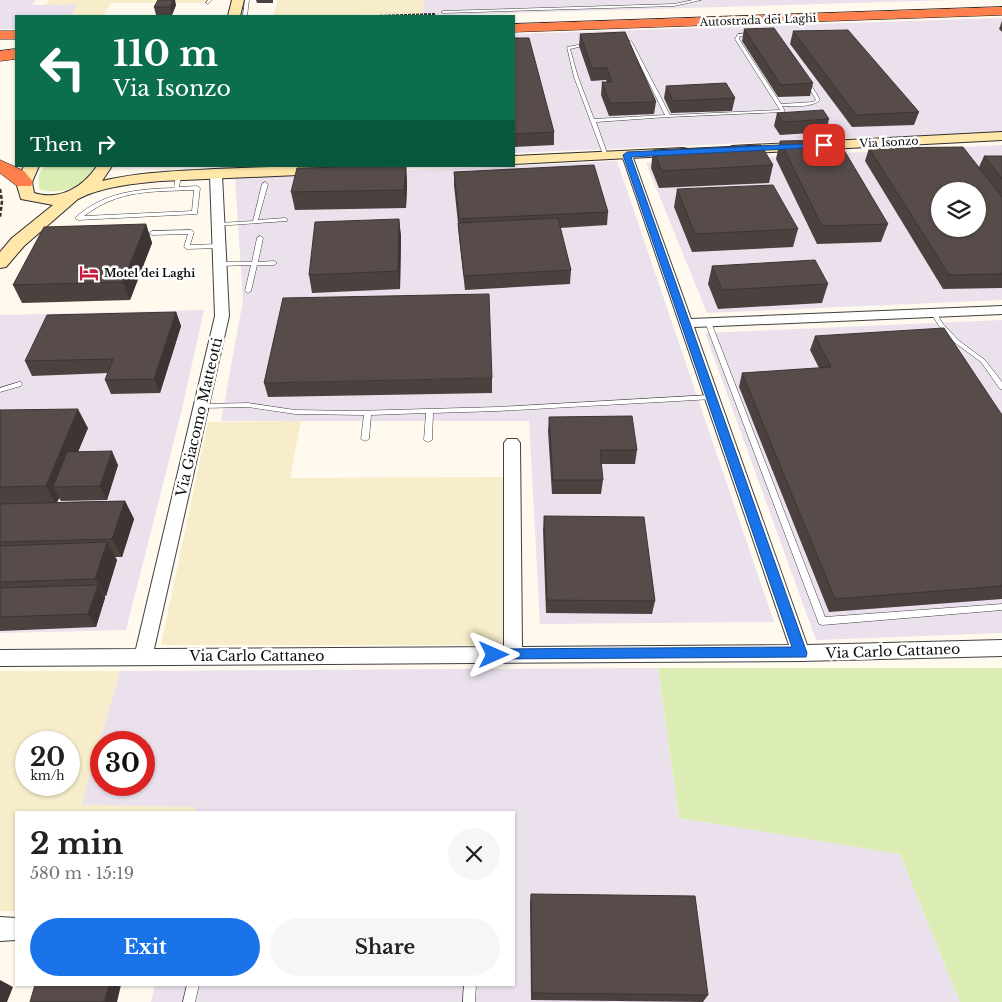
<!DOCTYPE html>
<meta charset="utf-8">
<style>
:root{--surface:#fff;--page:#f6f6f6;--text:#222;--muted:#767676;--accent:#1a73e8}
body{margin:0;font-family:"Libre Baskerville",serif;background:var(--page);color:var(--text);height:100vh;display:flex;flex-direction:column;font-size:19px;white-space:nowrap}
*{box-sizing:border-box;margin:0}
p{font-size:16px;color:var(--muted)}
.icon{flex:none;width:28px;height:28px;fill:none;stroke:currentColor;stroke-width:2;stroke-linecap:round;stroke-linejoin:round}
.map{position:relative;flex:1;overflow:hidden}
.drawer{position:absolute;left:15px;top:811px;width:500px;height:175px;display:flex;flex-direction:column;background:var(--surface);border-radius:0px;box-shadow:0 1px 4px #0004}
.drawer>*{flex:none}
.top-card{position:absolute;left:15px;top:15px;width:500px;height:152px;border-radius:0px;box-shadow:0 1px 4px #0004;background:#0b6e4f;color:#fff;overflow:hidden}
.controls{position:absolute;left:931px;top:182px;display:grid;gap:10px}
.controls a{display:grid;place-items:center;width:55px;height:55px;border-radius:50%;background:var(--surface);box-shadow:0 1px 4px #0004;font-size:25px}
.speed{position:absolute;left:15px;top:731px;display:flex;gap:10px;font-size:25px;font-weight:700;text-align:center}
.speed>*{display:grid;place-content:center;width:65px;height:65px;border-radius:50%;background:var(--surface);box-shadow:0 1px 4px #0004;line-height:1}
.speed small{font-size:12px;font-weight:400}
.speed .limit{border:8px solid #d22;background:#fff;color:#111}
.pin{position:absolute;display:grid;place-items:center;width:42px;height:42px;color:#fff;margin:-21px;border-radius:10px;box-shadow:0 2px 8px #0006}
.me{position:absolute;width:55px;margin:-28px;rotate:90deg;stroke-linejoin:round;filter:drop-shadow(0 0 4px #0008)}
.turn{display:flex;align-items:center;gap:18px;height:105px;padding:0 15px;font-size:22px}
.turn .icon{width:65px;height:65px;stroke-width:2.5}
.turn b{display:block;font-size:35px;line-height:42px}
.then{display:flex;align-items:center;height:48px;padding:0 15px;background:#0003;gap:10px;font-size:19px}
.round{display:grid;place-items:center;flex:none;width:52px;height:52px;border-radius:26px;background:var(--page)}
.head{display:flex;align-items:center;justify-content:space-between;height:85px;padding:0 15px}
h1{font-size:30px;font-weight:700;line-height:38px}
.cta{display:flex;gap:10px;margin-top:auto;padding:10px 15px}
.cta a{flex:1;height:58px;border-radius:30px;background:var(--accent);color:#fff;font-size:20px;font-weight:700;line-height:58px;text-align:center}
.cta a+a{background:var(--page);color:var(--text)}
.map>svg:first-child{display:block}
.industrial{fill:#eae1ed;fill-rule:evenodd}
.farmland{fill:#f8edcb;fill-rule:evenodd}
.green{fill:#dbedb4}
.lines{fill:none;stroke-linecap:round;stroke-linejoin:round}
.lane-casing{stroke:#404040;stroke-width:1}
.street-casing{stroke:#404040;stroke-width:2}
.secondary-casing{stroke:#2f2f2f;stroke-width:2}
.highway-casing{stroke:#1e1e1e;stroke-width:1}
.path-far1{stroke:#2f2f2f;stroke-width:2;stroke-dasharray:3 1;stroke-linecap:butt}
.path{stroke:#2f2f2f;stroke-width:2.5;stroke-dasharray:4 2;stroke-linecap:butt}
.lane{fill:#fff;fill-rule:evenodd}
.street{fill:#fff;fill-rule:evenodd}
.secondary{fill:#ffe7a9;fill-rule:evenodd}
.highway{fill:#ff804c;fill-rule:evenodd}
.wall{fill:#4b413f}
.shaded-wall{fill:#3d3533}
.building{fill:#574c49;stroke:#3d3533;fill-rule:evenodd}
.route{fill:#1a73e8;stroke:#114b97}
.labels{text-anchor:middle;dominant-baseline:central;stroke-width:5;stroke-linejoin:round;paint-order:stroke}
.far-street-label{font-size:11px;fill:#0d0d0d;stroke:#fff}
.far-poi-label{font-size:11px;font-weight:bold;fill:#0d0d0d;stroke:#fff;text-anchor:start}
.street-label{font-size:14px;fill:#0d0d0d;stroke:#fff}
</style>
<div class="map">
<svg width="1002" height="1002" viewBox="0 0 1002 1002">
<rect width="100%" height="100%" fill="#fff9ee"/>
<g class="industrial">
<path d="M0 0H36L32 5 77 4 71 16H16V29H0Z"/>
<path d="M425 0H951L421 16Z"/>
<path d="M1002 18V132L514 153V34Z"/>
<path d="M1002 145V300L707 313 646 163ZM940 191H978V229H940Z"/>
<path d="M617 161 774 622 540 624 529 421H221L243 300 235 178Z"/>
<path d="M204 310 181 413 126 630 0 633V315Z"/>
<path d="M1002 320V633L816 640 705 333Z"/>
<path d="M658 668 679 818 900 854 960 1002H151L155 985H514V812H195L196 808 81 805 120 671ZM101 742H144V785H101Z"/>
</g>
<g class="farmland">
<path d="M50 0H207L205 3H111L103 16H71L77 4 45 5Z"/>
<path d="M278 0H425L422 14 273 16Z"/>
<path d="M301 421 290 478 506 477V645H161L208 422Z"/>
<path d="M0 671H120L81 805 196 807 195 812H16V911H0ZM26 742H69V785H26Z"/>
</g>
<g class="green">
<path d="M45 166H95C91 187 56 196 39 189V174Z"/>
<path d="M658 668H1002V1002H960L900 854 679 818Z"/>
</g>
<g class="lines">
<g class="lane-casing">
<g id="lane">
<path d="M208 0H212L208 4 206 3Z"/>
<path d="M245 0H249L247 16H243Z"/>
<path d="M693 0H701L674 6 443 13 441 12 443 11 674 4Z"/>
<path d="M752 33 754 34 753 35 740 36 739 39 781 104 813 102 816 100 805 81 807 80 809 81 820 100C811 108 794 106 782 106L785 111 783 112 668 117 596 122 608 156 604 157 574 77 567 47 589 43 591 44 570 49 578 77 594 119 665 115 629 43H619V41H630L632 42 670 115 780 110 735 39 738 34Z"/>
<path d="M176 175 181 176 179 187 197 186 200 188 197 214 78 220 75 218C103 192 138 189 174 188ZM194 190 192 211 84 216C120 189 151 192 194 190Z"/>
<path d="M265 182 268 184 258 220 285 218 287 219V221L216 226V224L218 223 253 221 262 184Z"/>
<path d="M191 230 194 232 190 245 219 244 222 246 219 248 187 249 184 247 188 234 152 235 149 233 152 231Z"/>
<path d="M260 236 263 238 258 262 274 261 277 263 274 265H257L251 291 248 293 245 291 251 265 220 266 217 264 220 262H252L257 238Z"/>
<path d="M934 311 936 312 943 324 958 340 985 360 1002 382V389H1000L981 362 954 342 939 326 931 313Z"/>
<path d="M708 320 711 322 825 617 1002 604V610L822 625 819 624 705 322Z"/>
<path d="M19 382H21L22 384 21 386 0 392V388Z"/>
<path d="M711 395 714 397 713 399 498 411 433 413 432 440 428 442 424 440 426 413 371 415 369 439 365 441 361 439 364 415 295 414 248 407 203 408 200 406 203 404 248 403 295 410 355 411 498 407Z"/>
<path d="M187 985H199L195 1002H183Z"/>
<path d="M464 985H476L475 1002H463Z"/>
</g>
</g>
<g class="street-casing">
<g id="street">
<path d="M627 152 632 155 691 319 1002 306V314L694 327 807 645 1002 640V656L801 661 0 666V650L136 649 215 316 210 175 216 172 222 175 229 316 154 649 504 647V443L507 439H517L520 443 522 647 789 645 622 155Z"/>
<path d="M0 917 16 918V940L0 941Z"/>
</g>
</g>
<g class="secondary-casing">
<g id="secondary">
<path d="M232 0H244L240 16H228Z"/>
<path d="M1002 132V140L732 154 725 150 732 146Z"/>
<path d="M683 148 688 149 690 152 688 155 514 164V156Z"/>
<path d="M24 166H39L32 182 34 193C60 201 83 187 97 166H112L102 181C139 172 177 171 215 169 275 166 335 166 394 166L387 171 161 181C133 184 103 186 78 199L24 246 6 267 0 268V252L12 238 53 205 21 199 16 182Z"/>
</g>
</g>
<g class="highway-casing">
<g id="highway">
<path d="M1002 7V15L514 32V24Z"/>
<rect x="0" y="31" width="16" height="8"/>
<path d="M16 49V59L0 61V51Z"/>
<path d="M0 160 24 171 33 182 31 186H17L0 173Z"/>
</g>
</g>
<path class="path-far1" d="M376 16 435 14"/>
<path class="path" d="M0 189 2 201 0 217"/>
<use href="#lane" class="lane"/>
<use href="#street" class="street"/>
<use href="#secondary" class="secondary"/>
<use href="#highway" class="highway"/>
</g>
<g class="wall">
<path d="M256 0H273V3H257Z"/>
<path d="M176 5 172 15H156L154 7Z"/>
<path d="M1002 21V32L999 29Z"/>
<path d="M744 29 813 83 810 96 778 97 742 41Z"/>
<path d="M793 31 919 112 914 125 852 127 790 44Z"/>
<path d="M580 34 656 102 654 114 609 116 601 95 602 82H607L606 80 591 81 579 46Z"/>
<path d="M514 38 554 132V145L514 147Z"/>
<path d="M666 86 735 98 732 111 671 113 664 98Z"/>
<path d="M777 113 829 119 826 132 780 135 774 126Z"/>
<path d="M780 141 888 224 881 242 817 244 776 159Z"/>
<path d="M869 148 979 167 984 156H1002V288L943 289 865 161Z"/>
<path d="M653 150 773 165 769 183 659 188 651 168Z"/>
<path d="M406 166 407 184 406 208 295 210 291 192Z"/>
<path d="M454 172 608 212 607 225 560 228 571 270 570 284 465 290 459 237 458 223 454 185Z"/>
<path d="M677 189 798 229 793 247 692 252 674 207Z"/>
<path d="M399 219 401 237 400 289 312 293 309 275Z"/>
<path d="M146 224 152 243 130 300 22 303 13 285Z"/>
<path d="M712 266 828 284 822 303 718 309 708 284Z"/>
<path d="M176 312 181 326 160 393 111 394 105 380 108 373 32 376 25 361Z"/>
<path d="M815 336 1002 415V599L829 612 739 387 742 373 819 368 810 350Z"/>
<path d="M492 378V393L268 397 264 383Z"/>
<path d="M0 410 88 428 78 452 118 465 107 500 61 501 59 498 57 502 125 501 134 519 122 557H115L117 560 106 596H105V598L96 627 0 631Z"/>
<path d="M549 417 637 450 635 464H601L603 480 601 494H552L548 431Z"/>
<path d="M544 516 655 601 652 614 546 613 543 530Z"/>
<path d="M531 894 708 995 703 1002 531 1000 530 903Z"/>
</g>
<g class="shaded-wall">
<path d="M173 0H175L176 5 172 15 170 7Z"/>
<path d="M406 166 407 184 406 208 404 190Z"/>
<path d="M399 219 401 237 400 289 398 271Z"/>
<path d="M146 224 152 243 130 300 123 282Z"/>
<path d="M176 312 181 326 160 393 154 379Z"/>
<path d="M78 409 88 428 63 487H53L59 498 56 504 46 486Z"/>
<path d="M112 451 118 465 107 500 100 486Z"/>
<path d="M125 501 134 519 122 557 112 539Z"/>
<path d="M107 542 117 560 106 596 95 579Z"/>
<path d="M98 585 105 598 96 627 88 614Z"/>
<path d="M0 980 13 987 7 1002H0Z"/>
<path d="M109 985H121L117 1002H104Z"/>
</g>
<g class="building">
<path d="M158 0H173L170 7H154Z"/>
<path d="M774 28 813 83 781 85 744 29Z"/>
<path d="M848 30 919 112 856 115 793 31Z"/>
<path d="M625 32 656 102 610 103 602 82H612L607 68H592L580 34Z"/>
<path d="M514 38H529L554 132 514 134Z"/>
<path d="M726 83 735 98 673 101 666 86Z"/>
<path d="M823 110 829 119 783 122 777 113Z"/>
<path d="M838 140 888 224 822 226 780 141Z"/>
<path d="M761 145 773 165 662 171 653 150Z"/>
<path d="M963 147 1002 197V274L949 275 869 148ZM940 191H978V229H940Z"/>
<path d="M984 156H1002V179Z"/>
<path d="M594 165 608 212 459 219 454 172Z"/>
<path d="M406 166 404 190 291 192 297 168Z"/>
<path d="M773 185 798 229 695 234 677 189Z"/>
<path d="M558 218 571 270 464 276 458 223Z"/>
<path d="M399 219 398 271 309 275 315 222Z"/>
<path d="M146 224 123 282 13 285 44 227Z"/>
<path d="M815 260 828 284 722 290 712 266Z"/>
<path d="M489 294 492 378 264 383 283 298Z"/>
<path d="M176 312 154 379 105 380 113 359 25 361 47 315Z"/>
<path d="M944 328 1002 415V586L835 599 742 373 831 367 815 336Z"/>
<path d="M78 409 46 486 0 487V410Z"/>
<path d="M632 416 637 450H600L603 480H553L549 417Z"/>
<path d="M112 451 100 486 53 487 67 452Z"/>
<path d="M125 501 112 539 0 542V504Z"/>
<path d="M544 516 644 517 655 601 547 600Z"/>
<path d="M107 542 95 579 0 582V546Z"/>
<path d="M98 585 88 614 0 617V588Z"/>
<path d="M531 894 695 896 708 995 532 993Z"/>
<path d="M35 985H109L104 1002H30Z"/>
</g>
<path class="route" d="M824 143 828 145 827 147 631 157 807 653 806 657 489 659 487 655 489 651 494 649 792 647 623 155 627 152Z"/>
<defs>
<g id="hotel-bare" transform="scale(1.5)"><path d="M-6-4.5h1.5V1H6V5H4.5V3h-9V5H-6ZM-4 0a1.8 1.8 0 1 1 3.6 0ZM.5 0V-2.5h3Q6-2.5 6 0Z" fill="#c91a3f" stroke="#fff" stroke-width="2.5" paint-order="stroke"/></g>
</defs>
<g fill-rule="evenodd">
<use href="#hotel-bare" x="89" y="273"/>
</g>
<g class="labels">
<g class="far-street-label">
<text transform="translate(758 20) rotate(-2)">Autostrada dei Laghi</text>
<text transform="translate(889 142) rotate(-3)">Via Isonzo</text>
</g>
<g class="far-poi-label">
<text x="104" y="273">Motel dei Laghi</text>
</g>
<g class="street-label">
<text transform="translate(199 417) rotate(-77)">Via Giacomo Matteotti</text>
<text transform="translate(893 651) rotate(-2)">Via Carlo Cattaneo</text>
<text x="257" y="656">Via Carlo Cattaneo</text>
</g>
</g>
</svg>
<div class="controls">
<a><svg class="icon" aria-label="layers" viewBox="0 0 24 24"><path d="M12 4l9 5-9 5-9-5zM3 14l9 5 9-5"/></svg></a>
</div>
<div class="speed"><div>20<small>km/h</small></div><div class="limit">30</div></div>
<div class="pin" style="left:824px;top:145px;background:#d93025"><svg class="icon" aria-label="arrive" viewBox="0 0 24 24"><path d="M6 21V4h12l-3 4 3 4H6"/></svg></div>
<svg class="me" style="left:494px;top:655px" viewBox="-20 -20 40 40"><path d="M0-17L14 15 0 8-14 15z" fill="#1a73e8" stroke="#fff" stroke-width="4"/></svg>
<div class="top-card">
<div class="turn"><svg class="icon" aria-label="left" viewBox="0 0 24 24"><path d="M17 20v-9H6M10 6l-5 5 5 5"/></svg><div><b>110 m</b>Via Isonzo</div></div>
<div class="then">Then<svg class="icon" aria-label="right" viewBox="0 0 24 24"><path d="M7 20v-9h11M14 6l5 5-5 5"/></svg></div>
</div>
<section class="drawer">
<div class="head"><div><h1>2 min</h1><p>580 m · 15:19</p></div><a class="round"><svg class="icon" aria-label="close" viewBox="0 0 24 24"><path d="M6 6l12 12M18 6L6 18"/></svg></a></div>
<div class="cta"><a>Exit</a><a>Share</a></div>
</section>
</div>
